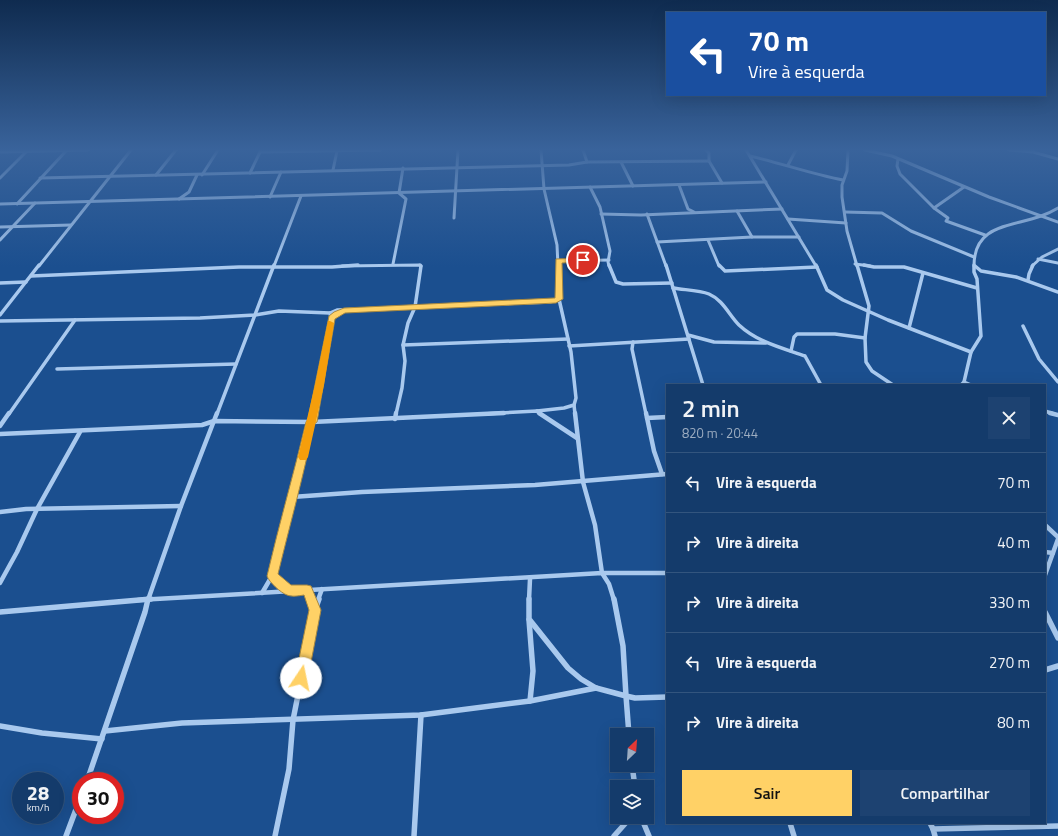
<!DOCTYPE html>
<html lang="pt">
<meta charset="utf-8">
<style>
:root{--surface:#143b6b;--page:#1d4271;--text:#f1f3f6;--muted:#9dadc1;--line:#33557e;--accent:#ffd166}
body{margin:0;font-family:"Titillium Web",sans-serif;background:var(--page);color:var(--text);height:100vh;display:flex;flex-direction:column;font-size:15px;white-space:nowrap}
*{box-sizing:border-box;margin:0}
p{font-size:13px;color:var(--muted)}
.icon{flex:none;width:22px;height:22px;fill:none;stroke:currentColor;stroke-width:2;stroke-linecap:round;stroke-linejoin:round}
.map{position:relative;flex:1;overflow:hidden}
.side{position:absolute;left:666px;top:384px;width:380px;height:440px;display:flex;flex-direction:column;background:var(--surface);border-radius:0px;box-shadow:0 4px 16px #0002,0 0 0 1px var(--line)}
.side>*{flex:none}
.hud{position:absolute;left:666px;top:12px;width:380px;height:84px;border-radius:0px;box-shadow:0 4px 16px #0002,0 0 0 1px var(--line);background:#1a4fa0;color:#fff;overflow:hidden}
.needle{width:26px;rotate:25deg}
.tools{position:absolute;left:610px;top:728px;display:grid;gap:8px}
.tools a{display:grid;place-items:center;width:44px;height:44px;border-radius:0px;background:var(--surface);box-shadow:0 4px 16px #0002,0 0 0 1px var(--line);font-size:20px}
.speed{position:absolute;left:12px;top:772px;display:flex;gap:8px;font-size:20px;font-weight:700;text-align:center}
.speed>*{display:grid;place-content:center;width:52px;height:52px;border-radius:50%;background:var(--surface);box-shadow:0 4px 16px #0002,0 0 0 1px var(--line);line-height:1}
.speed small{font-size:10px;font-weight:400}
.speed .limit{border:6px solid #d22;background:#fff;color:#111}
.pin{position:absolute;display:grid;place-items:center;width:34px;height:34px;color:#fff;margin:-17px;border:2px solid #fff;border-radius:50%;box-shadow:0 1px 4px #0007}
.me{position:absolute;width:44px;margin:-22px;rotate:11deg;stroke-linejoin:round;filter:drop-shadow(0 0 3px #0008)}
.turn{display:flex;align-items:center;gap:14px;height:84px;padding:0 16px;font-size:18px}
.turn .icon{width:52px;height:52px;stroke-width:2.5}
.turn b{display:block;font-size:28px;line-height:34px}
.round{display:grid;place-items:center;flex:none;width:42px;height:42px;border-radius:0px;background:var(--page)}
.headline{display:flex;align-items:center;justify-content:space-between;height:68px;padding:0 16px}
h1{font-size:24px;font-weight:600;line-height:30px}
.primary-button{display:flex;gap:8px;margin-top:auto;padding:8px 16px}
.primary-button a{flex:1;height:46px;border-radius:0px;background:var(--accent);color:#111;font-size:16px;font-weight:600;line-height:46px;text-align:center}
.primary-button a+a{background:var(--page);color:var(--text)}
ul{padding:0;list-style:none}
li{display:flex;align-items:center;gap:12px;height:60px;padding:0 16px;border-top:1px solid var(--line)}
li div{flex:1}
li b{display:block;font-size:15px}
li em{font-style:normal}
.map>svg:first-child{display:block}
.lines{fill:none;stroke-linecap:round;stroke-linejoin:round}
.street-far3{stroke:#a9c9ee;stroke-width:3}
.street-far2{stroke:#a9c9ee;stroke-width:3.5}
.street-far1{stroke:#a9c9ee;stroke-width:4.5}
.street{stroke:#a9c9ee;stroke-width:5.5}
.route{fill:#ffd166;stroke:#a68842}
.slow{fill:#f59e0b}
</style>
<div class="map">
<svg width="1058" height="836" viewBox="0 0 1058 836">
<rect width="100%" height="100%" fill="#1b4f8f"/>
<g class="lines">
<g class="street-far3">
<path d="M541 150 544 189 557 245 558 266"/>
<path d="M583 150 587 162"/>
<path d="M706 150 709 153V161L722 183"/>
<path d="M746 150 816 266"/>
<path d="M848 150 847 171 842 185V197L847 231 857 266"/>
<path d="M865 150 892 156 989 197 1058 222"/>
<path d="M1009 150 1033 152 1058 159"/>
<path d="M0 152 88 150"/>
<path d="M260 152 380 150"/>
<path d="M750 156C781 163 811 174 843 180"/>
<path d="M898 159 897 166 900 174 934 208 948 218 946 221 985 235"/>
<path d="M621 162 633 186"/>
<path d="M788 165 796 150"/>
<path d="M333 170 337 151"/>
<path d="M250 173 261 150"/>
<path d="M156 175 176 150"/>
<path d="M202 175 218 150"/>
<path d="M0 178 27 151"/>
<path d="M40 178 569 165 587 162 709 161"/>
<path d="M679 185 688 209 694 212"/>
<path d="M590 187 600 207 610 251 608 262 609 266"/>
<path d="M270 197 281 172"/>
<path d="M179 199 189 192 197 175"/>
<path d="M0 204 766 182"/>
<path d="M17 204 66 151"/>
<path d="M934 208 964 187"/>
<path d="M737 211 752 237"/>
<path d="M845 212 882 213 911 231 974 257"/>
<path d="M601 214 641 215 782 209"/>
<path d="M647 214 666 266"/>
<path d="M454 218 458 150"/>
<path d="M788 219 846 223"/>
<path d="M0 227 71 225"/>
<path d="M0 240 35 203"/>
<path d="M708 240 719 266"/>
<path d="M657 242 752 237H799"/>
<path d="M1038 259 1058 263"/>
<path d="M558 261 609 260"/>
<path d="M393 264 406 199 399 193 403 168"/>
<path d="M855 264 870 266"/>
<path d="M39 266 131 150"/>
<path d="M274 266 301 196"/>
<path d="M342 266 419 265 421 266"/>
<path d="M974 266C974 224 1011 227 1041 216 1047 214 1053 211 1058 208"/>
<path d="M1032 266 1042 257 1058 249"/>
</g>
<g class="street-far2">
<path d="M609 265 616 282 623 284 672 283"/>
<path d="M666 265 703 385"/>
<path d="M719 265 725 271 817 267"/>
<path d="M816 265 827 290 843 300 888 320 971 352"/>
<path d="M857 265 869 306 865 338 866 362 872 371 893 385"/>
<path d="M864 265 874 267H904L977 288"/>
<path d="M975 266 981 271 1016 277 1058 292"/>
<path d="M31 276 239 267H332L358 265"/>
<path d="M1028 280 1029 274 1033 265"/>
<path d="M0 283 26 282"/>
<path d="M673 288C684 290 699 290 709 294 723 300 729 315 739 325 757 342 782 348 805 356L821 385"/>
<path d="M330 313 337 310 550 302 559 299"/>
<path d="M0 315 39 265"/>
<path d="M0 321 200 318 255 315 279 311 330 313 331 318 314 414"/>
<path d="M1023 326 1039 359 1058 382"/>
<path d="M909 328 923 273"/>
<path d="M688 335 714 342 766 343"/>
<path d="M633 342 632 349 646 414"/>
<path d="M403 345 568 339"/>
<path d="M569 346 689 339"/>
<path d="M791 351 794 337 797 334H835L865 338"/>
<path d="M57 369 236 364"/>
<path d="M964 382 971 385"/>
<path d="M961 385 964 382 971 352 981 336 977 279 974 272V265"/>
<path d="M574 405 575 414"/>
<path d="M537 411 564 408 574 405 576 398 571 352 559 299 558 265"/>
<path d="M1045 411 1054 414"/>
<path d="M9 414 75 320"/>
<path d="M217 414 274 265"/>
<path d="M396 414 402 388 405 361 403 345 408 323 415 307 421 266 420 265"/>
<path d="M483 414 537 411 541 414"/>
</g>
<g class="street-far1">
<path d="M539 413 577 438"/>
<path d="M575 413 583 482 595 525 602 573H667"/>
<path d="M646 413 654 451 662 474"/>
<path d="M1050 413 1058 415"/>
<path d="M647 418 667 417"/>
<path d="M395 419 396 413"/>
<path d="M312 422 314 413"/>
<path d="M0 426 9 413"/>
<path d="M0 434 202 425 214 421 312 422 504 413"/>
<path d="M292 497 362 492 535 485 667 474"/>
<path d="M0 512 26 509 181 506"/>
<path d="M1045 525 1058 537"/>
<path d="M1045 552 1053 553"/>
<path d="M1045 575 1058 539"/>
<path d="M272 576 289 591"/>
<path d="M0 583 17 552 37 509 80 432"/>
<path d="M307 590 311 600"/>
<path d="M262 593 272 576 288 508 298 479 310 422"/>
<path d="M138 600 602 573 609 584 614 600"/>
<path d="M148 600 181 506 217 413"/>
<path d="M318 600 322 589"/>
<path d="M529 600 530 579"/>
</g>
<g class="street">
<path d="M311 599 315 610"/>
<path d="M529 599V619L568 668 581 679 596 688 626 696 629 735"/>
<path d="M614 599 623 646 626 696 635 698 667 697"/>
<path d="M0 612 151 599"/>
<path d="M1045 612 1058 638"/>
<path d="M529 620 533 671 530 701"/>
<path d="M1045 670 1058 666"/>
<path d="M0 726 42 733 102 739"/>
<path d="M105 731 182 723 421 715 530 701 596 688"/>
<path d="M632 765 635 787"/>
<path d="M87 781 145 612 148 599"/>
<path d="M641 817 649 836"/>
<path d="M790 823 794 836"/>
<path d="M930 823 933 829"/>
<path d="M66 836 81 796"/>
<path d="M275 836 289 769 293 720 315 610 319 599"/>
<path d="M414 836 421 715"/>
<path d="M614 836 631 817"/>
<path d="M935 836 933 829 1058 826"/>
</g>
</g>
<linearGradient id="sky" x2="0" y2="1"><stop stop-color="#0f2b4f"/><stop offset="0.56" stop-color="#39639b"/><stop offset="1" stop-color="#39639b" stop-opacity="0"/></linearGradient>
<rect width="1058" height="267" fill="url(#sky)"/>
<path class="route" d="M583 258 587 260 586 262 562 263 563 299 556 303 345 313 335 319 317 422 314 424C304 475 290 524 278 574L291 585H307L311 586 321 610 308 678 306 683 301 685 297 683 295 678 309 610 304 595C298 596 292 597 287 595 281 593 269 582 267 576 279 524 294 473 306 422L308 419 329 316 334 312 344 308 554 298H555L556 259Z"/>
<path class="slow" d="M328 321H330L334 323 324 385 308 457 306 460H300L298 457 315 385Z"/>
</svg>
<div class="tools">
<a><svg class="needle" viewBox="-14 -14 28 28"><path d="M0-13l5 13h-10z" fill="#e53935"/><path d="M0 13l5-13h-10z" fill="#9dadc1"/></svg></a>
<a><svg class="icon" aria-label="layers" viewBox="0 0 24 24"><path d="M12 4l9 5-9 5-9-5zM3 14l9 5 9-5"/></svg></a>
</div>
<div class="speed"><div>28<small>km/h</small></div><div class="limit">30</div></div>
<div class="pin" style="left:583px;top:260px;background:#d93025"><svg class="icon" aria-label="arrive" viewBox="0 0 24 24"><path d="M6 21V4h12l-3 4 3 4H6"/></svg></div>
<svg class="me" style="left:301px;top:678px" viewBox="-20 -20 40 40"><circle r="19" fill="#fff"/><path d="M0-13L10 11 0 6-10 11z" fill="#ffd166"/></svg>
<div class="hud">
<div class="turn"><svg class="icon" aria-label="left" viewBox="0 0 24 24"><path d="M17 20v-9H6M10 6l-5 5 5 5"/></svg><div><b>70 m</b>Vire à esquerda</div></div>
</div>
<section class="side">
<div class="headline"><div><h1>2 min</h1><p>820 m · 20:44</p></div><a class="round"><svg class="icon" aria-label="close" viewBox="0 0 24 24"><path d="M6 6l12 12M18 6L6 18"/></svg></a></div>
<ul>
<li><svg class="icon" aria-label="left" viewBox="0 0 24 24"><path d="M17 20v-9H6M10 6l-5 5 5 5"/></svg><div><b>Vire à esquerda</b></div><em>70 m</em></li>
<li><svg class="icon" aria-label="right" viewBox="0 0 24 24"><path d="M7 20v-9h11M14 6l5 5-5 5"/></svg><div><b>Vire à direita</b></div><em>40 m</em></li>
<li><svg class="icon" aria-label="right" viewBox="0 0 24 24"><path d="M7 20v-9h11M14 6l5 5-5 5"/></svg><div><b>Vire à direita</b></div><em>330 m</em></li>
<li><svg class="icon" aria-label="left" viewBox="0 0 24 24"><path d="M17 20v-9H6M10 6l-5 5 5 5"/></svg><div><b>Vire à esquerda</b></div><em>270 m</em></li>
<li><svg class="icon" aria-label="right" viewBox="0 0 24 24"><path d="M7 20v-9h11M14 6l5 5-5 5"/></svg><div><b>Vire à direita</b></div><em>80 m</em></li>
</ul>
<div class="primary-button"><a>Sair</a><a>Compartilhar</a></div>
</section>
</div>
